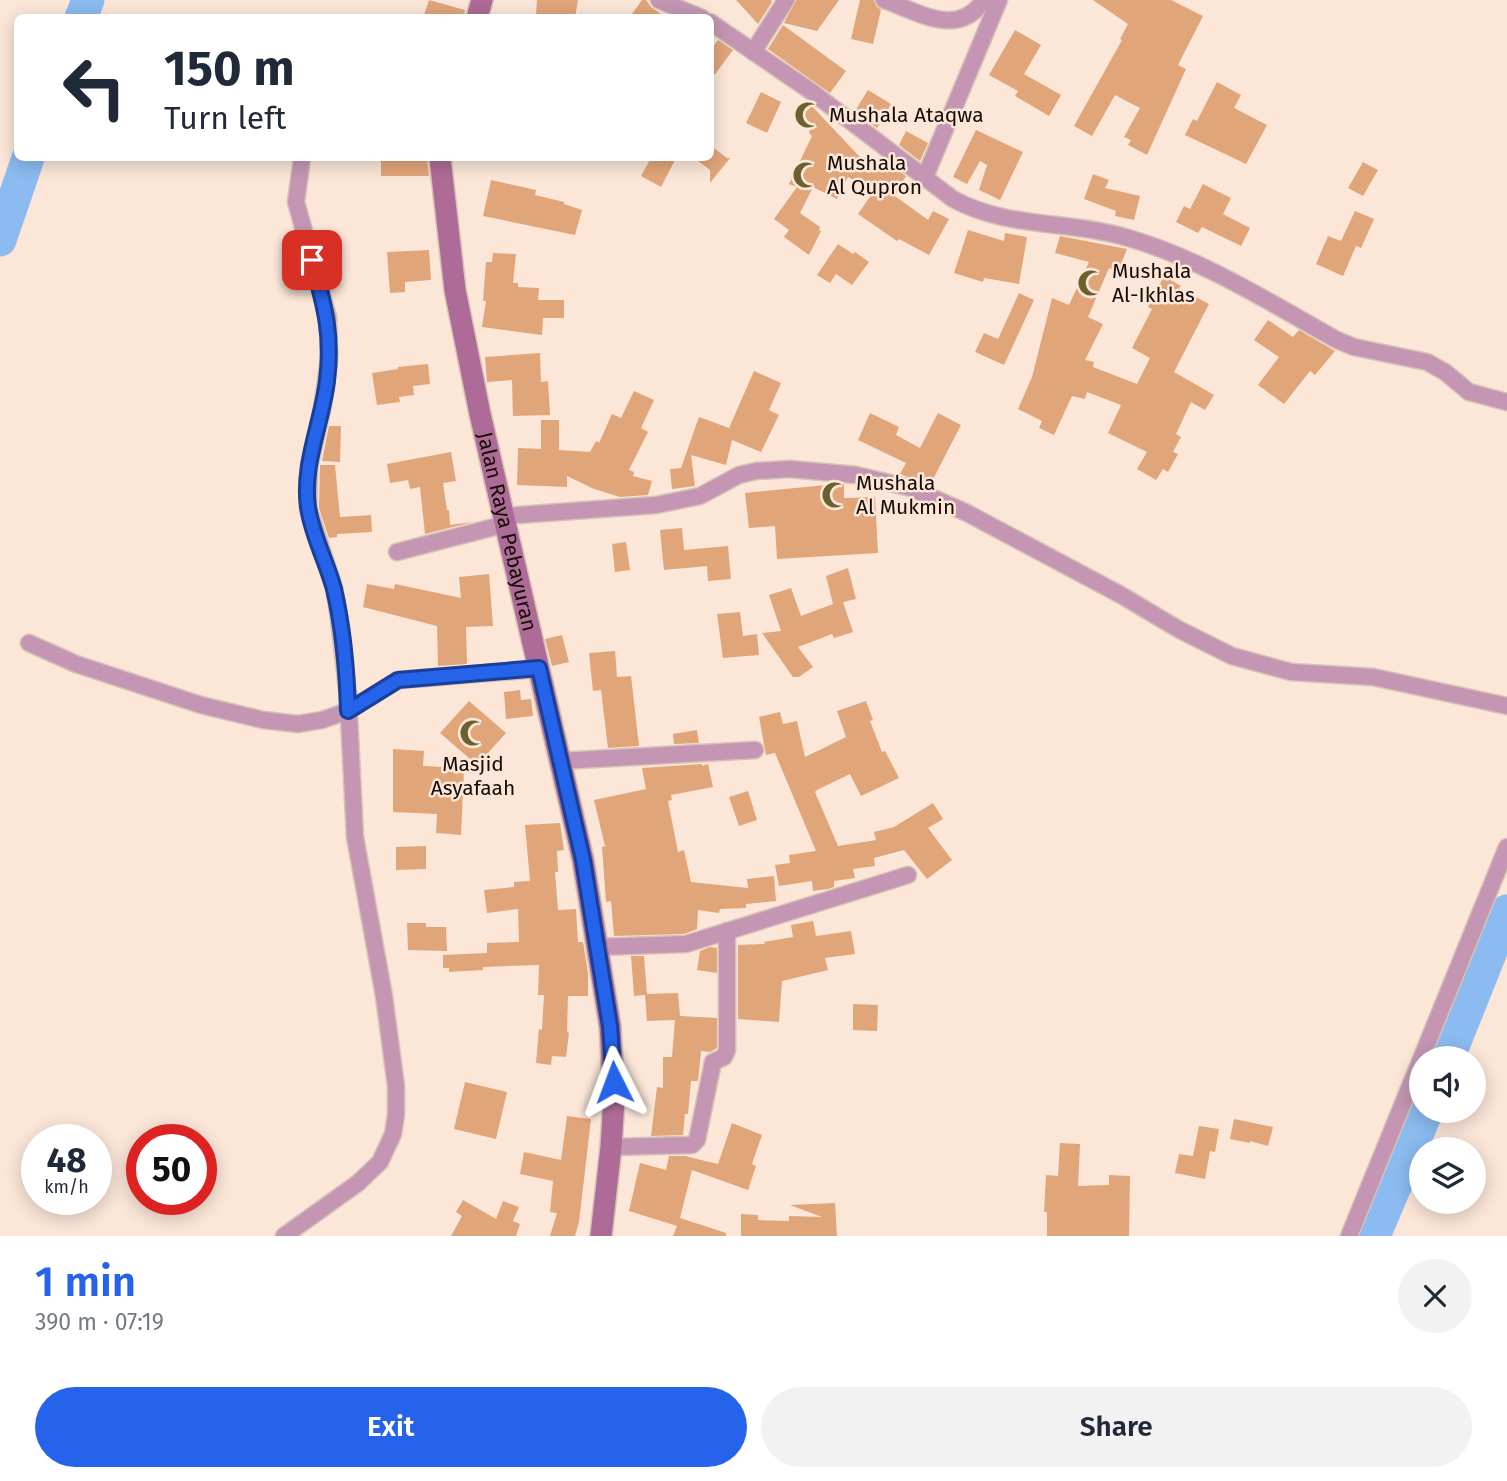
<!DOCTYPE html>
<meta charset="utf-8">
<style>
:root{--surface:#fff;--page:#f2f2f3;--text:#1f2937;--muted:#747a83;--accent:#2563eb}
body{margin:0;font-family:"Fira Sans",sans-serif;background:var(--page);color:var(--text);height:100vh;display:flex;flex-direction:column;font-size:26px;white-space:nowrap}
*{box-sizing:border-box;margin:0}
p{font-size:23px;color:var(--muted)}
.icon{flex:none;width:38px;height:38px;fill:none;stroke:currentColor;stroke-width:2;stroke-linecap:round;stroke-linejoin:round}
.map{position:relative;height:1236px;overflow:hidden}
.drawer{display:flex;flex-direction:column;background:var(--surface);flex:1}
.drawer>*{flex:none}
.guide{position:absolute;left:14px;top:14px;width:700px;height:147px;border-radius:10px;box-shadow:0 4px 18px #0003;background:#fff;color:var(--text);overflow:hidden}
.fabs{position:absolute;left:1409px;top:1046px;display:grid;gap:14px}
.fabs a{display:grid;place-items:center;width:77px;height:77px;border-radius:50%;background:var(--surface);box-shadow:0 4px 18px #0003;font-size:35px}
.speed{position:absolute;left:21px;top:1124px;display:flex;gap:14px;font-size:35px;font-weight:700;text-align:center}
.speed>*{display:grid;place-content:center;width:91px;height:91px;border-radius:50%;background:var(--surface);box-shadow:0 4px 18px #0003;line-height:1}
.speed small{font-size:18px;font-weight:400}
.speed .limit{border:10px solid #d22;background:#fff;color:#111}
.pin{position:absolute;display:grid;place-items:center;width:60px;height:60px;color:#fff;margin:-30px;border-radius:14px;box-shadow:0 4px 10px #0006}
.me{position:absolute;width:77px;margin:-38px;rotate:357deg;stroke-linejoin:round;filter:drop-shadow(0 0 5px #0008)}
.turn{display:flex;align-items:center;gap:24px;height:147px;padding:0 35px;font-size:32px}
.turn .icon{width:91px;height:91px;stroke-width:2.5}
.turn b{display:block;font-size:49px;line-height:60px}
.round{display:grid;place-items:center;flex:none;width:74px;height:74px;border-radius:37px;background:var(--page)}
.headline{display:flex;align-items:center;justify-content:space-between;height:119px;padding:0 35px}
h1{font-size:42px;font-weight:600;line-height:52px;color:var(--accent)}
.button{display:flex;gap:14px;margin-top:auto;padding:14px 35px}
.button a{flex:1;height:80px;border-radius:42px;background:var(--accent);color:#fff;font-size:28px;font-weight:600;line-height:80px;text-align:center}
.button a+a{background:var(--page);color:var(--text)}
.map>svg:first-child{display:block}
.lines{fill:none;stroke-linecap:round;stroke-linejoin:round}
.river{stroke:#8bbbf0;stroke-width:33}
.building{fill:#e1a57a}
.street-casing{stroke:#d6c3b7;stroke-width:19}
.secondary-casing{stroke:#d6c3b7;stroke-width:24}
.street{stroke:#c496b3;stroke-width:16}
.secondary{stroke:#ae6b97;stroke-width:21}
.route-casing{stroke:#184099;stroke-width:18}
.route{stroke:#2563eb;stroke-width:12}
.labels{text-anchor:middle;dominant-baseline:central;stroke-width:5;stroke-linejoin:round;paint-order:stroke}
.poi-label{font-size:21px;fill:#160d08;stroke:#fbe6d8;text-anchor:start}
.street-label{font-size:21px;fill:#160d08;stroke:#fbe6d8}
</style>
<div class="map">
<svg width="1507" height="1236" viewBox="0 0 1507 1236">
<rect width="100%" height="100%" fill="#fbe6d8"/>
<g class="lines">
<g class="river">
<path d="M81 18 88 0"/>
<path d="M0 240 28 158"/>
<path d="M1448 1059 1507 911"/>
<path d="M1374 1236 1427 1111"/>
</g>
</g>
<g class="building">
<path d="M429 0 465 10 464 18H423Z"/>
<path d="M537 0H578L575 18 536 14Z"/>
<path d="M642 0H646L651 7 667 18H629Z"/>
<path d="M736 0H771L772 2 758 24Z"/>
<path d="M796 0H839L817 31 784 23Z"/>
<path d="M860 0H874L876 6 881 10 873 44 851 39Z"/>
<path d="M1093 0H1171L1203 16 1178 65 1186 69 1147 155 1128 145 1131 140 1124 137 1140 108 1115 95 1092 136 1074 126 1122 40 1120 39 1128 24Z"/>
<path d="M783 25 846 71 830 93 768 49Z"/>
<path d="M1015 30 1041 45 1024 74 1061 95 1049 116 1015 96 1018 91 989 75Z"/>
<path d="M718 40 733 50 710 81V51Z"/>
<path d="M1217 82 1241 95 1234 108 1267 125 1246 164 1185 135 1193 119 1197 121Z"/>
<path d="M868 90 891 104 877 128 855 111Z"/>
<path d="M761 92 781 102 767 133 746 123Z"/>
<path d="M808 102 859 156 885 170 889 164 906 176 895 196 928 220 933 211 949 219 929 255 899 239 897 241 858 214 874 191 848 177 837 199 813 187 800 213 820 227 819 230 821 231 809 255 784 237 789 230 774 219 797 187 789 184 812 136 809 133 810 131 794 120Z"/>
<path d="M976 130 1023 152 1000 200 979 190 987 165 980 161 967 184 953 177Z"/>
<path d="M906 131 928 143 920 161 899 145Z"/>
<path d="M710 145 727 158H730L710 183V170L694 158H710Z"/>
<path d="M381 158H427L429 176H381Z"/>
<path d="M651 158H676L661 187 641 176Z"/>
<path d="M1363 162 1378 170 1363 196 1348 188Z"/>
<path d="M1093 174 1109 180 1105 188 1140 196 1134 220 1115 216 1116 211 1084 199Z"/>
<path d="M491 180 536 190 535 195 564 202V204L582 210 575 235 483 216Z"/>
<path d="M1203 184 1231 198 1223 214 1250 228 1241 246 1202 227 1198 233 1176 222 1184 206 1190 209Z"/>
<path d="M1355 211 1374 219 1361 248 1356 246 1343 276 1316 264 1328 236 1341 241Z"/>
<path d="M968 230 1004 241 1005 233 1027 237 1019 284 984 278 983 282 954 273Z"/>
<path d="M1060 236 1127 249 1118 271 1109 268 1088 317 1103 324 1085 360 1094 362 1093 367 1137 384 1150 358 1132 348 1152 309 1148 307 1164 276 1181 286 1179 288 1209 304 1174 372 1214 395 1205 410 1191 402 1176 434 1181 437 1173 452 1178 454 1168 472 1163 469 1156 480 1137 469 1147 452 1108 433 1121 405 1087 392 1085 399 1072 396 1054 435 1039 428 1042 421 1018 409 1032 377 1052 298 1069 305 1089 262 1055 253Z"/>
<path d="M838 244 853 254 855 252 869 262 852 285 836 274 830 283 817 275Z"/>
<path d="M429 250 431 280 405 282V292L390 293 387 252Z"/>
<path d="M493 253 516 254 513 283H518V287L539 288 538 300H564V318H543L542 335 482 327 486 301H483L486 262H492Z"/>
<path d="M1019 293 1034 300 1004 365 975 352 984 333 998 339Z"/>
<path d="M1268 320 1293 337 1299 330 1335 351 1315 375 1310 371 1284 404 1258 385 1279 357 1254 340Z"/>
<path d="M540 353 541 382 548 381 550 415 513 416 512 380 487 382 485 357Z"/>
<path d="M428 364 430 384 413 386 414 395 399 397 400 402 377 405 372 373 398 369V367Z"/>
<path d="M754 371 781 383 769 410 779 415 761 452 732 440 726 465 691 455 695 486 672 489 670 469 681 468 699 417 729 428Z"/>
<path d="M634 391 654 400 641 428 648 432 629 470 634 472 633 476 652 481 648 495 620 497 594 489 567 476V487L517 485 518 448 541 449V420H559V450L590 452 596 441 599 443 612 414 621 418Z"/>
<path d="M870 413 899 427 896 435 920 448 938 413 961 425 930 485 900 474 906 463 858 440Z"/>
<path d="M329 426H341L340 462 322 461Z"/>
<path d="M451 452 456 481 443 483 447 510H449L450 525 473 522 425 534 420 487 410 489 408 480 390 483 387 464Z"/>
<path d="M320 465H335L340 517 371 515 372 532 337 534V537L329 538 319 508Z"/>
<path d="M826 483 844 484V498L875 497 878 553 777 559 775 526 749 528 745 493 826 485Z"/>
<path d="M682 528 684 550 728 546 731 579 708 581 707 566 664 570 660 530Z"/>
<path d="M626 542 630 570 615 572 612 544Z"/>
<path d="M848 568 856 599 843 602 853 632 834 638 832 634 798 647 813 667 799 677H793L762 633 781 631 769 595 791 588 801 616 833 604 826 576Z"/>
<path d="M489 574 493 626 466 627 467 664 438 666 437 626 363 607 367 584 394 589 395 584 461 598 459 577Z"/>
<path d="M740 612 743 636 757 634 759 655 723 658 717 614Z"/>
<path d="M562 635 569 662 552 666 545 639Z"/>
<path d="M615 651 617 677 631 676 639 746 608 748 601 690 593 691 589 653Z"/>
<path d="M520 690 521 700 531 699 533 716 506 719 504 692Z"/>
<path d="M469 701 506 733 477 765 440 733Z"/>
<path d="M866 701 873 720 870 721 882 752 885 751 899 778 861 796 850 774 817 790 815 792 838 846 876 840 874 832 894 827 933 803 943 819 928 828 952 860 927 879 904 850 874 858 875 866 853 869 855 878 834 881V887L828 889 813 891 812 881 779 886 775 865 790 863 789 855 816 851 775 753 766 755 759 717 780 712 783 724 797 721 805 757 846 737 837 711Z"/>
<path d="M697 730 699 743 674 744 673 734Z"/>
<path d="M393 749 424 751 423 766 464 768 461 835 436 833 437 814 393 812Z"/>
<path d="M702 764V766L708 764 713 787 671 795 672 800 668 801 678 852 684 850 691 882 748 888 747 879 774 876 776 901 746 904V908L720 909 719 913 698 910 697 929 684 934 614 936 611 901 606 902 602 847 605 846 594 800 646 789 642 768Z"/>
<path d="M748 791 757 820 739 826 729 797Z"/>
<path d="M560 823 564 850 557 851 558 872H555L558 910 576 909 578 942H583L588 973V996H568L567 1032 569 1033 566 1057 552 1056 551 1065 536 1063 539 1029 542 1030 544 995H538L539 965 483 967V970L449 972V968H443V955L487 953V943L519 942 518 909 487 913 484 890 514 887V882L530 881 525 825Z"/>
<path d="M426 846V869L396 870V847Z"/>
<path d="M813 921 816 936 851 931 855 954 825 958 828 970 782 981 779 1022 738 1019V945L765 944 764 942 793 937 791 925Z"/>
<path d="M407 923H426V927H446L447 951 408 950Z"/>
<path d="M710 947 717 948V973L697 970 700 951Z"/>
<path d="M631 956H644L647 994 678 993 680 1016 717 1018V1048L710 1052 701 1051 698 1081H691L688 1114H685L683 1135 651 1136 657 1087 663 1088V1057H672L675 1020 647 1021 645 995 634 996Z"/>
<path d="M853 1004 878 1005 877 1031 853 1030Z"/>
<path d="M465 1082 507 1092 496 1139 454 1129Z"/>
<path d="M567 1116 591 1119 579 1222 575 1236H550L557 1213 550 1212 553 1181 520 1174 524 1152 561 1160Z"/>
<path d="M1234 1119 1273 1127 1268 1146 1250 1141V1143L1230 1139Z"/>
<path d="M732 1123 762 1135 752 1164 756 1166 748 1190 692 1170 680 1218 726 1233V1236H673L677 1226 629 1211 640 1163 666 1170 669 1156H685L718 1164Z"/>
<path d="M1199 1126 1219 1129 1215 1152 1210 1151 1205 1179 1175 1173 1179 1154 1193 1156Z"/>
<path d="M1060 1143 1080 1144 1078 1186 1109 1185V1175L1130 1176 1129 1236H1047V1212H1044L1046 1175 1058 1176Z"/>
<path d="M463 1200 496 1219 503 1201 519 1207 513 1221 520 1224 516 1236H451L462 1216 456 1212Z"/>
<path d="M835 1203 837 1236H741V1214L758 1215V1220L789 1221V1216L822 1217 790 1205Z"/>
</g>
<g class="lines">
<g class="street-casing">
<g id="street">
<path d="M659 0 702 18"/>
<path d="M884 0C919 12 958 39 984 0"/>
<path d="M710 22 812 92 953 199C1008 229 1067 220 1125 237 1200 258 1269 302 1337 340L1354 347 1427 362 1445 372 1469 392 1507 402"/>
<path d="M753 52 786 0"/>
<path d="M925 177 999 0"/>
<path d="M504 516 656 505 700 496 739 475 756 471 790 469 856 475 911 488 967 513 1121 595 1178 629 1232 656 1291 672 1373 677 1507 706"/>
<path d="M397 552 506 524"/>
<path d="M29 643 76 664 201 705 263 720 298 724 322 720 348 711 398 680 539 669"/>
<path d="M560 761 755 750"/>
<path d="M597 947 686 944 908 875"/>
<path d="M1421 1059 1507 847"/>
<path d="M611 1147 692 1145 697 1140 713 1062 724 1057 727 1050V931"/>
<path d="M284 1236 358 1183 380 1162 393 1134 396 1115V1086L384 996 355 837 348 696 338 611 334 588 308 507 309 467 322 410 329 359 328 317 296 202 302 158"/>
<path d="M1349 1236 1421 1059"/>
</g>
</g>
<g class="secondary-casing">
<g id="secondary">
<path d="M477 18 482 0"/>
<path id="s1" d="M440 158 455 290 480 414 583 860 610 1026 614 1099 611 1147 601 1236"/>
</g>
</g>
<use href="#street" class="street"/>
<use href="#secondary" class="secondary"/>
</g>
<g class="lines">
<g class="route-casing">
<path id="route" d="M312 260C324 304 333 334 327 381 322 422 302 465 308 507 312 536 327 562 334 589 343 628 347 672 348 711L398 680 539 668 583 860 610 1026 614 1082"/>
</g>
<use href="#route" class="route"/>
</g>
<defs>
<g id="mosque-bare" transform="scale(2.1)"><path d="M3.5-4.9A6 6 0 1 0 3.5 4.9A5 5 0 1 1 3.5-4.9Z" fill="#6c612e" stroke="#fbe6d8" stroke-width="2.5" paint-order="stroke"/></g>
</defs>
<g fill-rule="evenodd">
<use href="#mosque-bare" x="808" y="115"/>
<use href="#mosque-bare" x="806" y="175"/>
<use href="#mosque-bare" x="1091" y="283"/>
<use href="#mosque-bare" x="835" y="495"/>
<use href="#mosque-bare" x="473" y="733"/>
</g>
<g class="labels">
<g class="poi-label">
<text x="829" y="115">Mushala Ataqwa</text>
<text x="827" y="163">Mushala<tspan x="827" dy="24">Al Qupron</tspan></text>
<text x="1112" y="271">Mushala<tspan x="1112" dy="24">Al-Ikhlas</tspan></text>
<text x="856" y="483">Mushala<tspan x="856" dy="24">Al Mukmin</tspan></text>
<text x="473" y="764" text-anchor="middle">Masjid<tspan x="473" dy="24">Asyafaah</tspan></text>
</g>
<g class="street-label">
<text stroke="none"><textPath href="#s1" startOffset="380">Jalan Raya Pebayuran</textPath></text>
</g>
</g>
</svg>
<div class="fabs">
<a><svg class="icon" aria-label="sound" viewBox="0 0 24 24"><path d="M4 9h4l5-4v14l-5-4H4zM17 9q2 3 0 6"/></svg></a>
<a><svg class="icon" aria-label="layers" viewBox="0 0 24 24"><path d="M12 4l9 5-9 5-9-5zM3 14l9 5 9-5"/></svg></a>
</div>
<div class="speed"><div>48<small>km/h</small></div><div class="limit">50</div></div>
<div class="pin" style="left:312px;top:260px;background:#d93025"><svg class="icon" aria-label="arrive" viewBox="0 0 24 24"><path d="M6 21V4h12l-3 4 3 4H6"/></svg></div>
<svg class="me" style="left:614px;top:1082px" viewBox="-20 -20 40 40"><path d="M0-17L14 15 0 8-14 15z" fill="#2563eb" stroke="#fff" stroke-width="4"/></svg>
<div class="guide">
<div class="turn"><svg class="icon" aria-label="left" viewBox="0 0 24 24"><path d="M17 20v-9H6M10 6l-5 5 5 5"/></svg><div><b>150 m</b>Turn left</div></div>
</div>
</div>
<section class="drawer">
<div class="headline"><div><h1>1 min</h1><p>390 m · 07:19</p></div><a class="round"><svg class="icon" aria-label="close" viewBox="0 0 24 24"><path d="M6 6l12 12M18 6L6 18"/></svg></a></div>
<div class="button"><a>Exit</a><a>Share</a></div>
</section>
